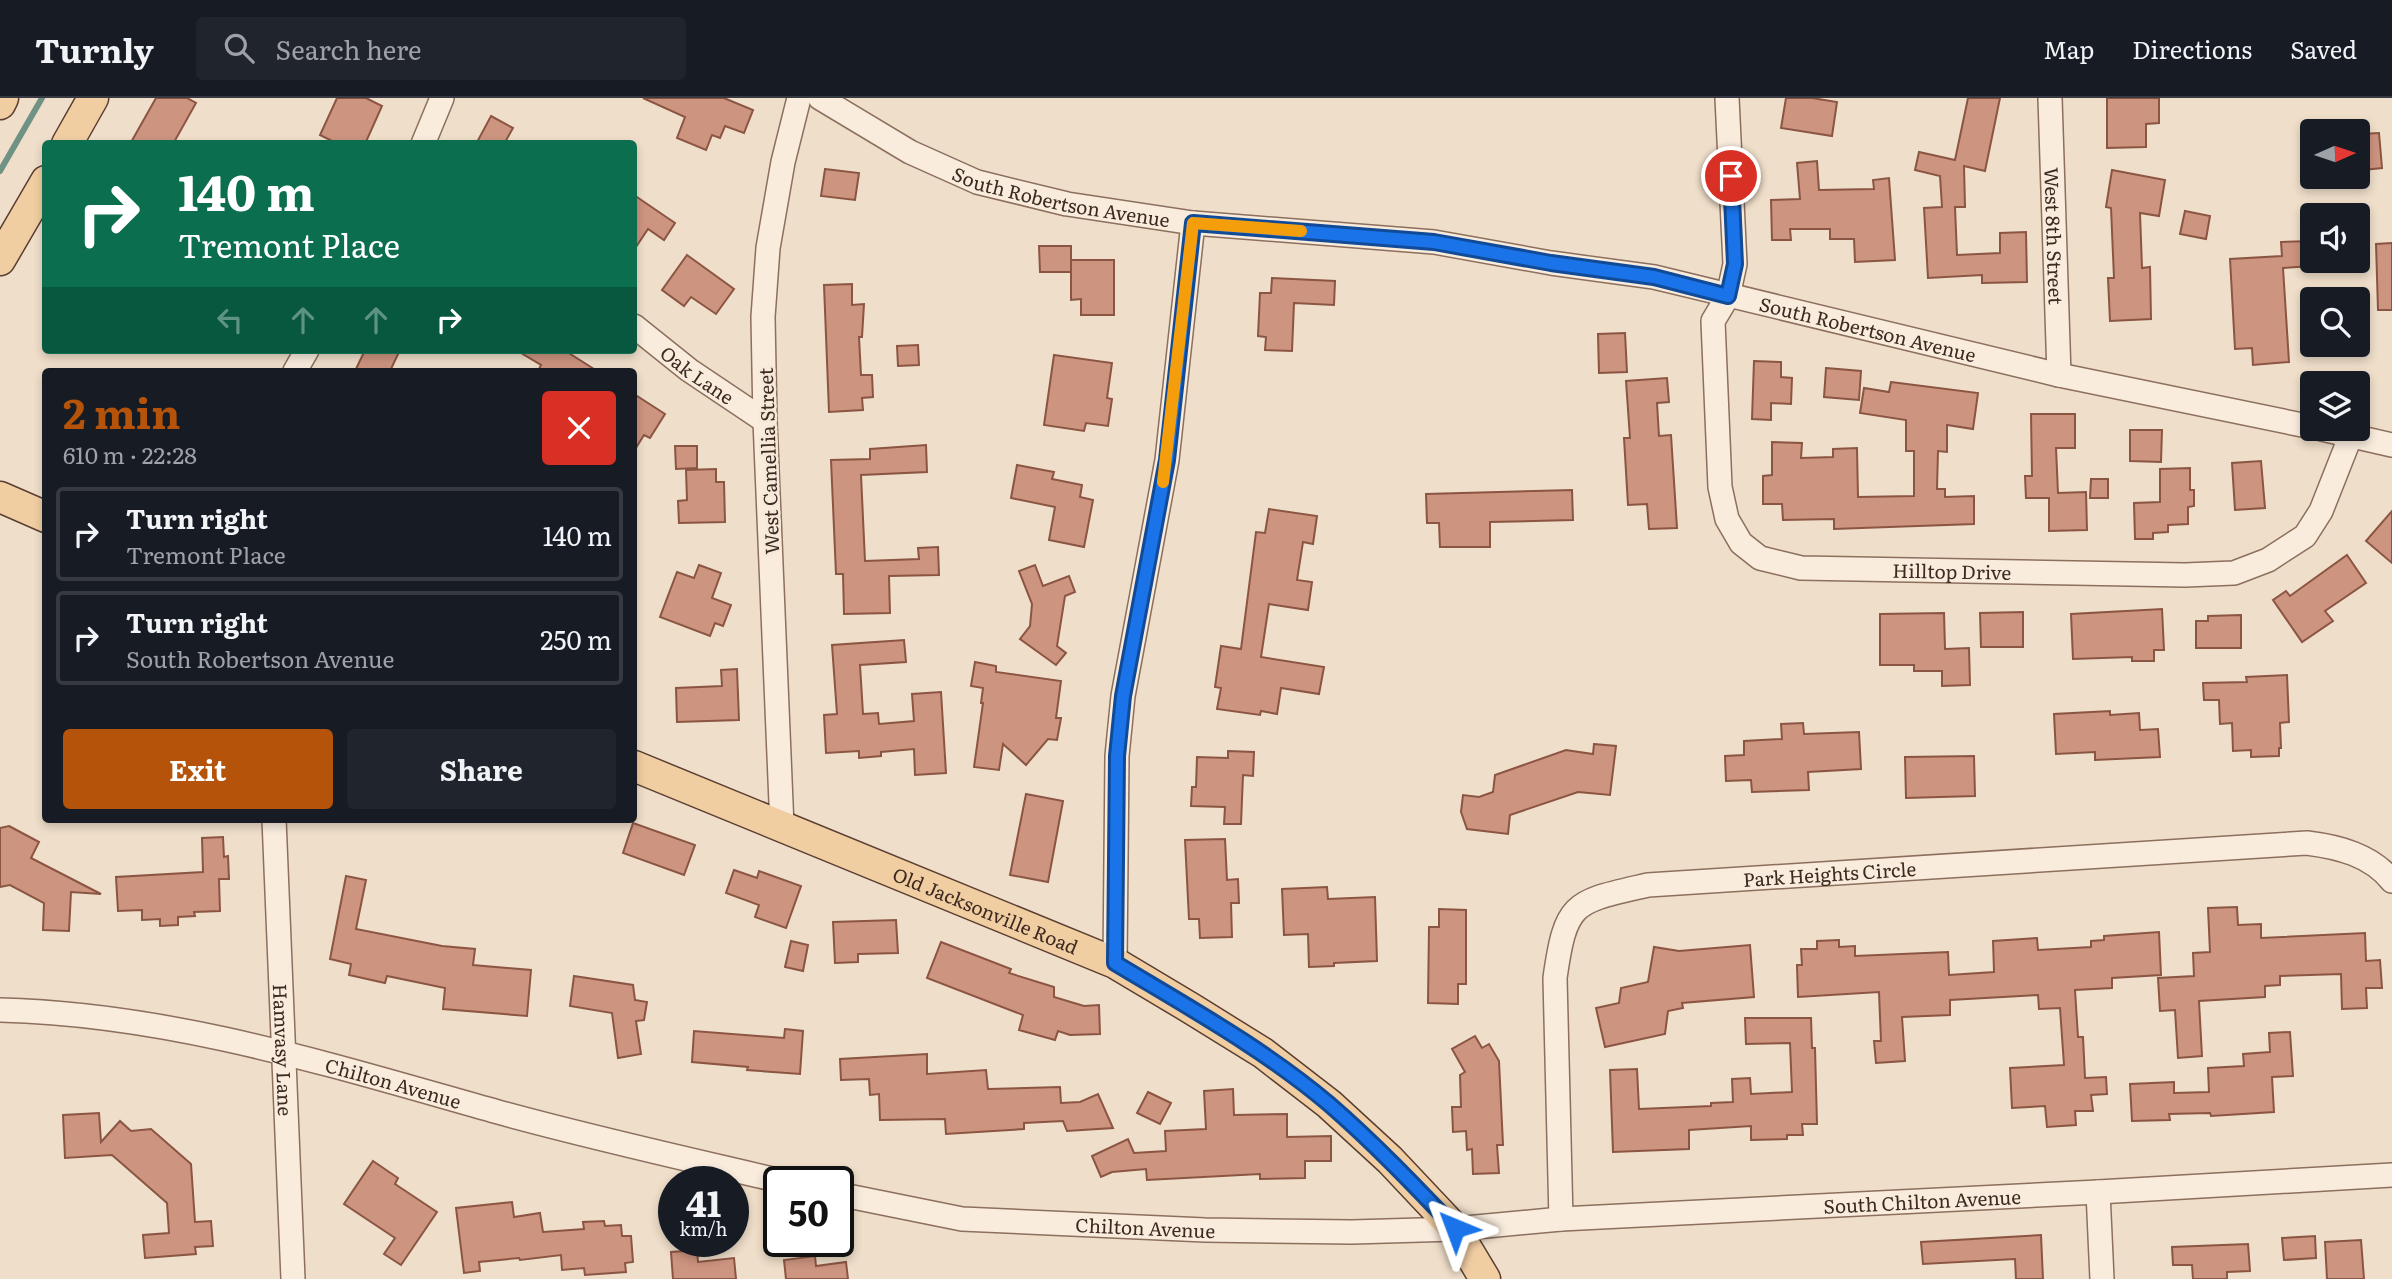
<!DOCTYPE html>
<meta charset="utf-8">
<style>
:root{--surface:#171b24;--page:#20242c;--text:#f1f3f6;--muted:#9ea1a6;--line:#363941;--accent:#b45309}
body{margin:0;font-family:Literata,serif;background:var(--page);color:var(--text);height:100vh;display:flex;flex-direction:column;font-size:26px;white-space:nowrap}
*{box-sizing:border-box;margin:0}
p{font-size:23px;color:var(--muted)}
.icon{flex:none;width:38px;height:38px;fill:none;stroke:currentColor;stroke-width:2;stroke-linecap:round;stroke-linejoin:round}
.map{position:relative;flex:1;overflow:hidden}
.side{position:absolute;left:42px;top:270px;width:595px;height:455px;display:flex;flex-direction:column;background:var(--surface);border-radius:7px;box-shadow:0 4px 10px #0003}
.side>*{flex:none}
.top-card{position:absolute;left:42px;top:42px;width:595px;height:214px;border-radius:7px;box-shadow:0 4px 10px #0003;background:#0b6e4f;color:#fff;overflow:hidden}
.needle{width:46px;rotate:87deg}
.fabs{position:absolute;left:2300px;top:21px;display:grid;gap:14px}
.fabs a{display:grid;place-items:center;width:70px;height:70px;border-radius:7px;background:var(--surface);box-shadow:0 4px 10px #0003;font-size:35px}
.speed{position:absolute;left:658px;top:1068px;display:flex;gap:14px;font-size:35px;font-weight:700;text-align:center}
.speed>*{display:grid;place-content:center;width:91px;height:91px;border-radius:50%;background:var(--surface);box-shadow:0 4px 10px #0003;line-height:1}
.speed small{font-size:18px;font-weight:400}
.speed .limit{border:4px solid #111;border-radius:10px;background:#fff;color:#111}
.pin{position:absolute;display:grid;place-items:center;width:60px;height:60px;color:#fff;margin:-30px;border:4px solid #fff;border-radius:50%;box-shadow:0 2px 7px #0007}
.me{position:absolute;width:77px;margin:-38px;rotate:316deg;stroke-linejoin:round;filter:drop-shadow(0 0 5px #0008)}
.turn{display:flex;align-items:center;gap:24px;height:147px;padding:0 21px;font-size:32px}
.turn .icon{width:91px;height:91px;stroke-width:2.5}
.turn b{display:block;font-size:49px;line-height:60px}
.lanes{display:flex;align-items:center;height:66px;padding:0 21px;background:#0003;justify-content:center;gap:35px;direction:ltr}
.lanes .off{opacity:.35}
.round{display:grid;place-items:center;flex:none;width:74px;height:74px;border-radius:7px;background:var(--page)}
.overview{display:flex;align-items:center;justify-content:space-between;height:119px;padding:0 21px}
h1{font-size:42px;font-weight:700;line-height:52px;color:var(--accent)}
.button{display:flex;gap:14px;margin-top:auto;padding:14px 21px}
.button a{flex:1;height:80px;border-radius:7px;background:var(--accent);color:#fff;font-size:28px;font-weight:700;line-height:80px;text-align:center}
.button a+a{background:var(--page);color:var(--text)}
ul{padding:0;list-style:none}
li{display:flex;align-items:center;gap:21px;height:94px;margin:0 14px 10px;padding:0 7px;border:4px solid var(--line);border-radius:7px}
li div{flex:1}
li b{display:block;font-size:26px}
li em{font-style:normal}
header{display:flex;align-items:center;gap:42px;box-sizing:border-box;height:98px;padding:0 35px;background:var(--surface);border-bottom:2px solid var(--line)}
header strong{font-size:33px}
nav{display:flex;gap:38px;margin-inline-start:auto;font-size:24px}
.search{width:490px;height:63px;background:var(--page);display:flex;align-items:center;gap:18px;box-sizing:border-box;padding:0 24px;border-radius:7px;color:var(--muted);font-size:26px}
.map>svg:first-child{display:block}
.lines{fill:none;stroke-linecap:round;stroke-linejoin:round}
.stream{stroke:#709284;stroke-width:6}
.building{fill:#cd947f;stroke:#8b5543;stroke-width:2}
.minor-casing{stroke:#8c6f5d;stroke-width:26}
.major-casing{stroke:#5a3e31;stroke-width:33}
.minor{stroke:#f9ecdd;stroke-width:23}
.major{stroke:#f1cda2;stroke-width:30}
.route-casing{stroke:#114b97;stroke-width:18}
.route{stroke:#1a73e8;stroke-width:12}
.slow{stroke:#f59e0b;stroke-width:12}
.labels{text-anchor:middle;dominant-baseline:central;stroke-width:5;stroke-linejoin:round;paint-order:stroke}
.street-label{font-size:19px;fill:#3c2a21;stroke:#f6e9d9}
</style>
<header>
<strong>Turnly</strong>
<div class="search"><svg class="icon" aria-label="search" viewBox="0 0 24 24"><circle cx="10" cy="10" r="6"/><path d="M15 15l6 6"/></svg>Search here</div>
<nav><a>Map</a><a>Directions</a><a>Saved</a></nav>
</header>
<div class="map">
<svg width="2392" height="1181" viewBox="0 0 2392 1181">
<rect width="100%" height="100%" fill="#efdec9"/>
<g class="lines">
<path class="stream" d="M0 73 42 0"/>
</g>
<g class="building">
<path d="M156 0H187L196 5 173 46H130Z"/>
<path d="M337 0H366L382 8 365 46H338L320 37Z"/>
<path d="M643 0H724L753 12 744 35 725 28 720 40 712 37 706 52 677 40 685 19Z"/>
<path d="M1786 0H1812L1837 4 1832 38 1781 30Z"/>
<path d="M1968 0H2000L1985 73 1964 68 1965 109H1955L1957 157 2000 155V135L2026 134 2027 184 1982 185V177L1928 180 1924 110 1942 109 1940 78 1915 72 1919 54 1955 62Z"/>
<path d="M2107 0H2159V25L2146 26V49L2107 50Z"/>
<path d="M491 18 513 30 504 46H476Z"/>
<path d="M2379 35 2382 70 2364 72 2361 36Z"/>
<path d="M1817 63 1819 92 1874 91 1873 82 1889 80 1895 162 1855 164 1854 141H1830V131H1790L1791 142H1772L1771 102 1800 101 1797 65Z"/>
<path d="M825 71 859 75 855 102 821 98Z"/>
<path d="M2112 72 2165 82 2159 118 2140 115 2142 170 2150 169 2151 221 2110 223 2108 180H2114L2111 110 2106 109Z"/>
<path d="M634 97 675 125 664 142 648 131 634 152Z"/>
<path d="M2185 113 2210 118 2206 141 2180 136Z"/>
<path d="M2312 143V168L2283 170 2289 264 2253 267 2252 250 2235 251 2230 161 2282 158 2281 144Z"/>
<path d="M2392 145V212H2378L2376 146Z"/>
<path d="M1039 148H1071V174H1040Z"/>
<path d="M687 157 734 191 716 216 691 199 684 208 662 192Z"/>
<path d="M1071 162H1114V217H1081V201L1071 202Z"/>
<path d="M1272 180 1335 183 1334 207 1294 205 1292 253 1265 252 1266 239 1258 238 1260 195H1271Z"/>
<path d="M852 186V207L864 206 862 239H859L861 277H872L873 299 862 300 863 312 829 314 824 187Z"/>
<path d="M1625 235 1627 274 1599 275 1598 236Z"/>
<path d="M918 247 919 267 898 268 897 248Z"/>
<path d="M365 252H400L390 273H355Z"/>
<path d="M516 252H564L597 273H538L541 267Z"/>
<path d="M1054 257 1112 265 1107 300 1112 301 1108 328 1086 325 1084 333 1044 327Z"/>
<path d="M1754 263 1781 264V279L1792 280 1791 306 1771 305V322L1752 321Z"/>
<path d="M1826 270 1861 273 1859 302 1824 299Z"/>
<path d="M1667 280 1669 304 1657 305 1659 338 1671 337 1677 430 1649 431 1647 406 1628 407 1624 340H1630L1626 283Z"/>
<path d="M1891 284 1978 295 1973 331 1947 327V354L1938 353 1937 391H1945V399L1974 398V426L1834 431V421L1783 422 1782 406H1763V378L1772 377V344L1802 345 1801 360 1833 359V351L1857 350 1858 399 1914 398V353H1906V322L1860 315 1864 290 1889 294Z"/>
<path d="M634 296 665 316 650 340 644 337 634 353Z"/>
<path d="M2031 316H2075V350H2056L2058 395 2086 394 2087 432 2049 433V400H2026L2025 378H2032Z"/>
<path d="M2130 332H2162L2161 364 2130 363Z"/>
<path d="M926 347 927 374 861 377 865 463 919 461 918 450 938 449 939 477 889 478 890 515 844 516 843 476H836L831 362 870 361V351Z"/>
<path d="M675 348H697V370L676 371Z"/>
<path d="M2261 363 2265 410 2235 412 2232 365Z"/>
<path d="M1017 367 1054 374 1052 381 1082 387 1080 399 1093 402 1084 449 1049 442 1055 409 1011 400Z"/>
<path d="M2190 370V392H2194V408L2188 409V426L2168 427V434L2153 435V441H2135L2134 405 2160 404V371Z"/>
<path d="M716 371V384H724L725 424 679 425 678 403 687 402 686 372Z"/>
<path d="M2091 381H2108V400H2090Z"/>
<path d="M1572 392 1573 422 1490 424V449H1440L1439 425H1427L1426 396Z"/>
<path d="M1269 411 1317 418 1313 446 1303 444 1297 482 1312 484 1308 512 1269 506 1261 559 1324 569 1319 596 1281 590 1277 616 1261 613 1260 617 1217 611 1221 590 1215 589 1221 548 1241 551 1256 434 1265 435Z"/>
<path d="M2392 413V465L2366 443Z"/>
<path d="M2347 457 2366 485 2325 513 2333 523 2302 544 2273 502 2286 493 2290 498Z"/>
<path d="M699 467 721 475 712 500 731 507 723 528 715 525 710 538 660 519 677 474 694 480Z"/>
<path d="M1035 467 1043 488 1069 478 1075 494 1065 498 1057 548 1066 555 1056 567 1020 541 1030 528 1032 506 1019 473Z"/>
<path d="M2162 511 2164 552H2154V563H2132V559L2073 561 2071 516Z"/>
<path d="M2023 514V549H1981L1980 515Z"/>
<path d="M1944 515 1945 551 1969 550 1970 587 1942 588V573H1914V567H1880V516Z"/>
<path d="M2241 517V550H2196V523H2208V518Z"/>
<path d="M904 542 906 564 860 567 863 616 878 615 879 626 914 623 912 596 941 594 946 675 915 677 914 651 881 654V658L859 660V653L826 655 824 617 837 616 832 547Z"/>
<path d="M975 564 996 568V574L1061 583 1056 620H1061L1057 642 1048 641 1026 667 1003 646 999 672 974 669 983 605H981L983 590 971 588Z"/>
<path d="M737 571 739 622 677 624 676 590 722 588 721 572Z"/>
<path d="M2287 577 2289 624 2280 625 2281 650H2279V658L2251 659V652L2233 653 2232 625 2220 626 2219 602H2204L2203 585 2247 584 2246 579Z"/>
<path d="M2110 613V617L2139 615 2140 632 2158 631 2160 659 2095 662V654L2056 656 2054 616Z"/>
<path d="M1803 625 1804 636 1859 634 1861 671 1808 674 1809 692 1752 694 1751 682 1726 683 1725 658 1744 657V643L1782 641 1781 626Z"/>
<path d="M1594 646 1616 648 1610 697 1578 694 1510 717 1508 736 1467 731 1461 714 1463 697 1479 699 1493 694 1495 677 1566 652 1593 656Z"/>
<path d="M1228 653 1254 654 1253 678 1243 677 1241 726H1224L1225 709 1191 708 1192 689H1196L1197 659 1228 660Z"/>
<path d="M1974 658 1975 698 1906 700 1905 659Z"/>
<path d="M1026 696 1063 703 1048 784 1010 777Z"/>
<path d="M633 725 695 747 684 777 623 755Z"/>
<path d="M9 728 39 744 31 760 101 796 71 794 69 833 43 832 44 805 10 787 0 789V730Z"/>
<path d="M223 739 224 759 228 758 229 781H219L220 813 194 814 195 818 178 819V827L160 828V821L142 822V812L118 813 116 779 203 774 202 740Z"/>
<path d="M1225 741 1227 782 1238 781 1239 805H1231L1232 839 1200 840 1199 821H1189L1185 742Z"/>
<path d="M734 772 757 780 759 773 801 788 786 830 755 819 759 807 726 795Z"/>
<path d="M346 778 366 782 356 831 442 848 475 851 473 867 531 872 527 918 443 911 445 890 387 878 385 885 349 877 351 866 330 861Z"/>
<path d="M1327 789 1328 801 1375 799 1377 863 1334 865V868L1309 869 1308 836 1284 837 1282 791Z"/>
<path d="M2237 809 2238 827 2261 826V840L2365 835 2366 863 2380 862 2382 890H2366L2367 910 2342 911 2341 876 2280 878V887L2265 888V899L2199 903 2202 958 2178 960 2175 912 2160 913 2158 880 2194 878 2193 855 2210 854 2208 810Z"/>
<path d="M1439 811 1466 812V886H1458V906L1428 905 1429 829H1439Z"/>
<path d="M896 822 898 855 858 856V864L835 865 833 824Z"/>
<path d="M2159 834 2161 877 2112 880V890L2075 892 2078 939H2083L2085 980 2106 979 2107 996 2091 997 2093 1013H2075L2076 1027 2047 1029 2045 1008 2012 1010 2010 970 2064 967 2060 910 2039 911 2038 897 1950 902V917L1902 919 1905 963 1876 965 1874 943H1881L1879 894 1798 899 1797 867H1802L1801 851H1817V843L1839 842V849L1855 848V858L1948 854 1949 877 1994 874 1993 843 2037 840 2038 852 2091 849V843L2104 842V838Z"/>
<path d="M791 843 808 847 803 873 785 869Z"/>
<path d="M941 844 1011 871 1009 875 1054 889V899L1084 908 1099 907 1100 936 1070 937 1058 933 1055 942 1019 932 1023 917 927 880Z"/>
<path d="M1750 847 1754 899 1682 905 1683 910 1668 913 1665 936 1605 949 1596 910 1619 905 1621 890 1648 884 1654 849 1679 853Z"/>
<path d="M574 878 633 887 635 902 647 904 644 922 636 923 641 956 618 960 612 915 570 908Z"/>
<path d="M1745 920H1811L1812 950H1815L1817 1026H1802L1803 1037H1787V1041L1751 1042V1028L1689 1032V1051L1613 1054 1610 972 1637 971 1639 1011 1711 1008V1005L1733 1004 1732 981 1750 980 1751 996 1792 994 1790 945 1746 946Z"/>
<path d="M785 931 803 933 800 976 747 972 748 969 692 964 694 933 784 940Z"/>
<path d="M2290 934 2293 978 2272 979 2274 1014 2211 1018 2210 1015 2169 1016 2170 1022 2132 1023 2130 986 2174 984V995L2209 994 2208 970 2244 968 2243 956 2270 954 2269 935Z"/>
<path d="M1475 938 1482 950 1489 946 1499 963 1503 1047H1497L1499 1075 1473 1076 1472 1051 1467 1052 1466 1033 1453 1034 1452 1009H1461L1460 977 1465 974 1452 951Z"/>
<path d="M927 956V976L986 972 988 991 1060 989 1061 1005 1080 1004 1098 996 1113 1030 1067 1033 1063 1023 1024 1025V1031L946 1036 945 1021 880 1022 879 996 870 997 869 981 841 982 840 961Z"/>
<path d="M1233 991 1234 1017 1287 1016V1039L1331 1038V1063H1305V1080L1260 1081V1076L1147 1082 1146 1071 1112 1074 1101 1079 1092 1058 1128 1041 1134 1055 1166 1053 1165 1033 1206 1031 1204 993Z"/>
<path d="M1148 994 1171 1005 1160 1026 1137 1015Z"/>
<path d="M99 1015 101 1044 120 1023 131 1033 151 1031 191 1066 195 1124 211 1123 213 1148 195 1149 196 1156 145 1160 143 1137 169 1135 167 1105 112 1057 65 1060 63 1017Z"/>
<path d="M373 1063 398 1080 395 1086 437 1114 401 1167 384 1156 395 1140 344 1106Z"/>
<path d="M512 1104 514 1119 540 1115 543 1134 584 1131 583 1124 604 1123 605 1128 621 1127 622 1138H631L633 1164 625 1165 626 1174 585 1177 584 1170 562 1172 561 1157 520 1162 519 1160 479 1164 480 1173 464 1175 456 1110Z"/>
<path d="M2041 1137 2043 1181H2016L2015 1161 1923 1166 1921 1144Z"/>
<path d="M2315 1138 2316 1160 2284 1162 2282 1140Z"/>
<path d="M2361 1142 2364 1181H2327L2325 1144Z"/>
<path d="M2248 1146 2250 1173 2227 1174V1181H2193L2192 1167H2173L2172 1149Z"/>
<path d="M697 1152 698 1164 734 1160 736 1181H673L671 1154Z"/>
<path d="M815 1158 816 1168 846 1164 848 1181H786L784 1162Z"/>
</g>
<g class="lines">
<g class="minor-casing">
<g id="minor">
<path id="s1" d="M820 0 910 54 977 84 1067 106 1193 125 1434 144 1551 165 1654 179 2059 277 2312 329"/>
<path id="s2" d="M1727 0 1735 166 1728 198 1713 223 1720 389 1727 421 1741 445 1760 460 1801 470 2185 477 2234 475 2268 462 2305 438 2321 413 2351 337"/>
<path id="s3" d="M2050 0 2059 277"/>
<path d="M423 46 442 0"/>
<path id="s4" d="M634 228 689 272 765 323"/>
<path d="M295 273 307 252"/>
<path d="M2322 331 2392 347"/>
<path id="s5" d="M274 721 293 1181"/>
<path d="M782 729 765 323 763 219 768 150 783 64 799 0"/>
<path d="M1115 865 1117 658 1123 598 1167 362 1193 125"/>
<path id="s6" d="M0 912C171 916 334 968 498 1014 592 1040 687 1061 781 1083"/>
<path d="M2098 1094 2102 1181"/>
<path id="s7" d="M838 1096 962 1121 1205 1132 1352 1134 1455 1131 1561 1121 2098 1094 2392 1077"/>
<path id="s8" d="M1561 1121 1555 880C1566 802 1574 804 1648 787L2307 745C2339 749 2371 757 2392 783"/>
</g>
</g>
<g class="major-casing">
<g id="major">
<path d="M0 6 3 0"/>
<path d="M67 46 93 0"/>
<path d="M0 162 46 83"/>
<path d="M0 399 46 419"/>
<path id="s9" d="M634 668 1115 865 1192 911 1263 955 1329 1006 1390 1062 1455 1131 1485 1181"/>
</g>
</g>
<use href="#minor" class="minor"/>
<use href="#major" class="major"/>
</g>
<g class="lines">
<g class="route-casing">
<path id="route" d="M1455 1130C1415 1088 1374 1045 1329 1006 1264 951 1188 909 1115 865L1117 658 1123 598 1167 362 1193 125 1434 144 1551 165 1654 179 1728 198 1735 166 1731 78"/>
</g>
<use href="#route" class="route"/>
<path class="slow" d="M1163 384 1193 125 1301 133"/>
</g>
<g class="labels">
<g class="street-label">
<text stroke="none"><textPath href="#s1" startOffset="264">South Robertson Avenue</textPath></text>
<text stroke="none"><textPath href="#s3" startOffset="138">West 8th Street</textPath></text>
<text stroke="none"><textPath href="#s1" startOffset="1083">South Robertson Avenue</textPath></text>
<text stroke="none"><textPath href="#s4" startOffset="80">Oak Lane</textPath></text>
<text transform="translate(768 363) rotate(-92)">West Camellia Street</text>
<text stroke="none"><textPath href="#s2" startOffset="672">Hilltop Drive</textPath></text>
<text stroke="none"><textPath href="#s8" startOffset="572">Park Heights Circle</textPath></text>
<text stroke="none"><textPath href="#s9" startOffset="380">Old Jacksonville Road</textPath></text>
<text stroke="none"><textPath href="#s5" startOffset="231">Hamvasy Lane</textPath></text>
<text stroke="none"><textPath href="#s6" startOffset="401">Chilton Avenue</textPath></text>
<text stroke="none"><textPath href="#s7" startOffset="1088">South Chilton Avenue</textPath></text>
<text stroke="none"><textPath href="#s7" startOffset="310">Chilton Avenue</textPath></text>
</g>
</g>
</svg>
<div class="fabs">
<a><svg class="needle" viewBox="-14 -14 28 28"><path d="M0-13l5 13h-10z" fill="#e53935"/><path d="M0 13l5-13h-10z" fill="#9ea1a6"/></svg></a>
<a><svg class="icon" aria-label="sound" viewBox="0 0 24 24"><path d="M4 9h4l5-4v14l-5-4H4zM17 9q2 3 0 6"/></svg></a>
<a><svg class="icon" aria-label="search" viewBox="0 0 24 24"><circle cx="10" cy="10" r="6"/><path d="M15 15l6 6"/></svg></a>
<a><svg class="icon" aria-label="layers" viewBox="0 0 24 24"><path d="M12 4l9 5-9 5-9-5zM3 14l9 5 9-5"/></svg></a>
</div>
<div class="speed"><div>41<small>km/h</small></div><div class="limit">50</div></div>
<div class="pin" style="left:1731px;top:78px;background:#d93025"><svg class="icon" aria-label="arrive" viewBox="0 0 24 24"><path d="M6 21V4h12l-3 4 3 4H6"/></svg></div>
<svg class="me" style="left:1455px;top:1130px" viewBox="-20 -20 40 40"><path d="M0-17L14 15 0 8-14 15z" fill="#1a73e8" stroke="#fff" stroke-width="4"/></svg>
<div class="top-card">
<div class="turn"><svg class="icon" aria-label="right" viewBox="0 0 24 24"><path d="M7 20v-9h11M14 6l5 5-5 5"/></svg><div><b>140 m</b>Tremont Place</div></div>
<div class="lanes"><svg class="icon off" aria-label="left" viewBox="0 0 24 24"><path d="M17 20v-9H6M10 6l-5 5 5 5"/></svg><svg class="icon off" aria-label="ahead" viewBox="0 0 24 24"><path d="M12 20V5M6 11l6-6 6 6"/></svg><svg class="icon off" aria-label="ahead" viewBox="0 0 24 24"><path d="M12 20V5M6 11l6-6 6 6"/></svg><svg class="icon" aria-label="right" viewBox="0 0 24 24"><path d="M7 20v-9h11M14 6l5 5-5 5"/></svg></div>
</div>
<section class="side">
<div class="overview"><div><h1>2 min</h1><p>610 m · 22:28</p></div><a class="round" style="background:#d93025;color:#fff"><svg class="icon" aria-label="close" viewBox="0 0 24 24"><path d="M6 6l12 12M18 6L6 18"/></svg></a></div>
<ul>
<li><svg class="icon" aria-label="right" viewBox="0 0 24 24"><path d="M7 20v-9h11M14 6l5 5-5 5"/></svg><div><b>Turn right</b><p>Tremont Place</p></div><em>140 m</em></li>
<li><svg class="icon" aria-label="right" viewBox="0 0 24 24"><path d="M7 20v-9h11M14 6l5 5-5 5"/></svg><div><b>Turn right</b><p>South Robertson Avenue</p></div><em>250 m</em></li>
</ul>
<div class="button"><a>Exit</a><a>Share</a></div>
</section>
</div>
